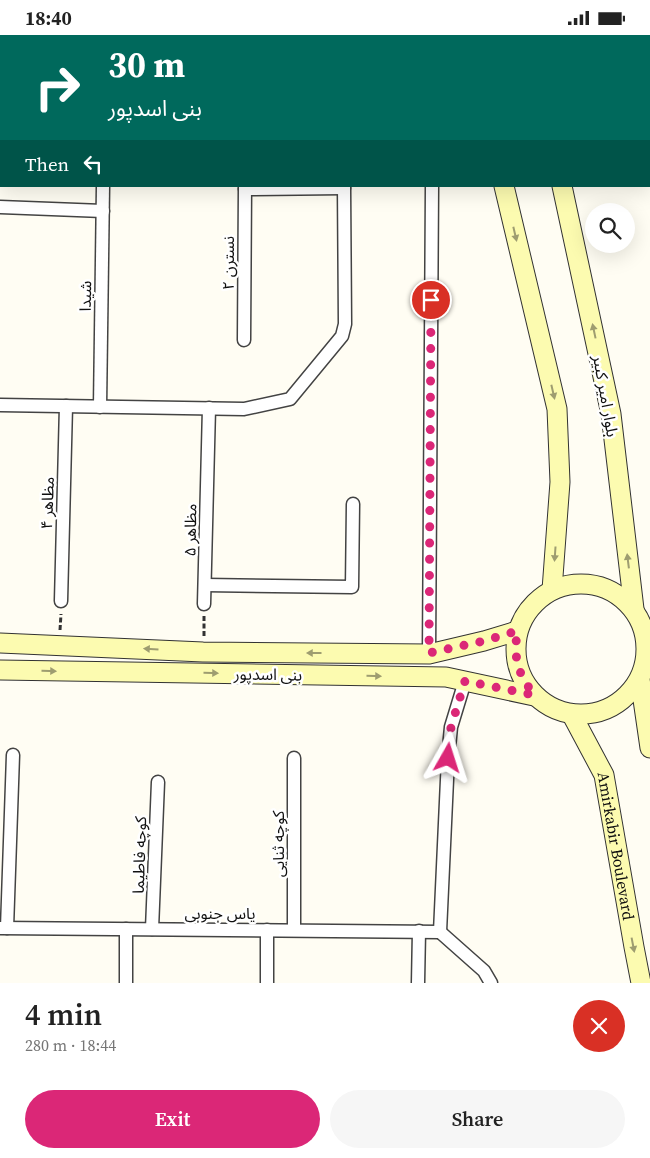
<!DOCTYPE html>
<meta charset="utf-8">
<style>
:root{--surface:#fff;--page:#f6f6f6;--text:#222;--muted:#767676;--accent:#db2777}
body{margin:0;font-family:"Source Serif 4","Noto Sans Arabic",serif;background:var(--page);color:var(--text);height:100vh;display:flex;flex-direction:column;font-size:19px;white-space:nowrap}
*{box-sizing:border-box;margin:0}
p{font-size:16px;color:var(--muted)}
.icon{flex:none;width:28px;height:28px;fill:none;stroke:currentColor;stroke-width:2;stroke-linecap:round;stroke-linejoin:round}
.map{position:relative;height:948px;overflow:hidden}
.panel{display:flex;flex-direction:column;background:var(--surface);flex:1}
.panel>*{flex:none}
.guide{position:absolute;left:0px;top:0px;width:650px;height:152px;box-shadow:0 5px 20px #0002;background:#00695c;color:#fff;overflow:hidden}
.buttons{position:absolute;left:585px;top:168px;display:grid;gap:10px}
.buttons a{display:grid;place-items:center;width:50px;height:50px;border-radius:50%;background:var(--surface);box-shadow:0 5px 20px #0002;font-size:25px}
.pin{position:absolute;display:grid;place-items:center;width:42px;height:42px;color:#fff;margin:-21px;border:2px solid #fff;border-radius:50%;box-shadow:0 1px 5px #0007}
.me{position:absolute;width:55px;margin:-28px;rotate:6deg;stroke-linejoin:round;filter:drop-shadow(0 0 4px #0008)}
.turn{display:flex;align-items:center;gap:18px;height:105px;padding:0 25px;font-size:22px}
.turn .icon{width:65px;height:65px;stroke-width:2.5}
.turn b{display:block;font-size:35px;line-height:42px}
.then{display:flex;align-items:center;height:48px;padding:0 25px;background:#0003;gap:10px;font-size:19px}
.round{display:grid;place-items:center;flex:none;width:52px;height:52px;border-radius:26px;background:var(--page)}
.head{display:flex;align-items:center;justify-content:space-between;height:85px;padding:0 25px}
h1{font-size:30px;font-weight:600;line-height:38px}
.primary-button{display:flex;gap:10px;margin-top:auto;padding:10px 25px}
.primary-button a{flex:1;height:58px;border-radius:30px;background:var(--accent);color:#fff;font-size:20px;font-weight:600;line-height:58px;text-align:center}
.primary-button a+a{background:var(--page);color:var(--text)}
.status{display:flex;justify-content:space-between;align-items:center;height:35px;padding:0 25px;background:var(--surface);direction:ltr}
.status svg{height:14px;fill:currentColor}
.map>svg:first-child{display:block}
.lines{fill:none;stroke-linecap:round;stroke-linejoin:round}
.minor-casing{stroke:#434343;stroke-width:15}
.tertiary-casing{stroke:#434343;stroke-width:19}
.secondary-casing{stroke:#323232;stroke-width:21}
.path{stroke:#323232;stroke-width:3;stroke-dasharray:5 2.5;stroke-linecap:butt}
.minor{stroke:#fff;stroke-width:12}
.tertiary{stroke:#fff;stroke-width:16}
.secondary{stroke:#fcfbb0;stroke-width:19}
.oneway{fill:#9e9d70}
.route{stroke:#db2777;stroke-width:9;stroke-dasharray:0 16.2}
.labels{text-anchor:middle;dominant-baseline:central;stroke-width:5;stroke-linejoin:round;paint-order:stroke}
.street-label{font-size:16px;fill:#101010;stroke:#fff}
</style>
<div class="status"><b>18:40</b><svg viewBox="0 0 49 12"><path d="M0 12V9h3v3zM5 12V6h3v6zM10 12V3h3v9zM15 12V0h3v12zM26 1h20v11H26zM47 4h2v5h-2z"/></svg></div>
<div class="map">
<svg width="650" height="948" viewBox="0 0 650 948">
<rect width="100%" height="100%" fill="#fffdf3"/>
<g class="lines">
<g class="minor-casing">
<g id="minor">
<path d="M341 0V1"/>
<path d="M245 1V0"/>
<path d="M245 154 344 153"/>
<path d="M0 172 103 176"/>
<path d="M244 305 245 151"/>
<path d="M0 370 244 374 290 364 342 301 345 289 344 151"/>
<path d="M100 372 103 151"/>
<path d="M205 550 352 552 353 469"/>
<path d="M61 566 66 371"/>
<path d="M204 569 209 373"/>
<path d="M429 619 432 151"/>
<path d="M0 893 440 897"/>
<path d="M7 893 13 720"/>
<path d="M152 894 158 747"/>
<path d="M294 895V723"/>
<path d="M440 897 448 723 451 692 465 646"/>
<path d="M440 897 484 936 491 948"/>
<path d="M126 948V894"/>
<path d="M267 948V895"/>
<path d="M418 948 419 896"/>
</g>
</g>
<g class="tertiary-casing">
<path id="tertiary" d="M649 35 650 34"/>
</g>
<g class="secondary-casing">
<g id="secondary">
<path d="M468 0V1"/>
<path d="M522 0V1"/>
<path d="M504 151 557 374 560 447 552 555"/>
<path d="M562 151 611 379 634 574"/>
<circle cx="581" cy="614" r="65"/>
<path d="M0 608 203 617 429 619 484 606 517 596"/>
<path d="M0 635 446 642 534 661"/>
<path d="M640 644 650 713"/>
<path id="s1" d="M572 680 604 740 634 912 641 948"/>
</g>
</g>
<g class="path">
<path d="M60 595 61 579"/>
<path d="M204 601V580"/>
</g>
<use href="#minor" class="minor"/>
<use href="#tertiary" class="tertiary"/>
<use href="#secondary" class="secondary"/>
</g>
<defs><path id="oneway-solid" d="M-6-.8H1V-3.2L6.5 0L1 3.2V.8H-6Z" transform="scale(1.25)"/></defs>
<g class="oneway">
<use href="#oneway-solid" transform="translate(515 199) rotate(77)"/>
<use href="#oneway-solid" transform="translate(594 296) rotate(-102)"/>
<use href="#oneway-solid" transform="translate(553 357) rotate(77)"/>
<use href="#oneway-solid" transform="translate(555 519) rotate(94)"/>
<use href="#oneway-solid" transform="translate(628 526) rotate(-97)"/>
<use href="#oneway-solid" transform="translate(151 614) rotate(-177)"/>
<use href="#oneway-solid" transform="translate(314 618) rotate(-180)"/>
<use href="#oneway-solid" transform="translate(49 636) rotate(1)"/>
<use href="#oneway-solid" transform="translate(211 638) rotate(1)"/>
<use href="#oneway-solid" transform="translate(374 641) rotate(1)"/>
<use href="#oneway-solid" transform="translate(633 910) rotate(79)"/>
</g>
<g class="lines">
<path class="route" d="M431 265 429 618 484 606 517 596C514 626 517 636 534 660L465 646 451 692 448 723"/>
</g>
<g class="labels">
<g class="street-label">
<text transform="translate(228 228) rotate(-90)">نسترن ۲</text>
<text transform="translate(85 261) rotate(-89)">شیدا</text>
<text transform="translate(606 361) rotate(80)">بلوار امیر کبیر</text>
<text transform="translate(47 468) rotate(-88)">مظاهر ۴</text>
<text transform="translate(190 495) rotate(-89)">مظاهر ۵</text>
<text transform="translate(268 639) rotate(1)">بنی اسدپور</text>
<text transform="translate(278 809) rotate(-90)">کوچه ثنایی</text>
<text stroke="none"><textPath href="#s1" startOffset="140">Amirkabir Boulevard</textPath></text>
<text transform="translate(139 820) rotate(-88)">کوچه فاطیما</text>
<text x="220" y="878">یاس جنوبی</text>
</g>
</g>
</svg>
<div class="buttons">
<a><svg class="icon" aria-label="search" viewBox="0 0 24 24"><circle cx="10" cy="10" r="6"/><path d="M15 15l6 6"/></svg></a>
</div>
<div class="pin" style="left:431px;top:265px;background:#d93025"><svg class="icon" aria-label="arrive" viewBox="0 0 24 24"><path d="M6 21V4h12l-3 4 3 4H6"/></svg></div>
<svg class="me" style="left:448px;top:723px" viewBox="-20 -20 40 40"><path d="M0-17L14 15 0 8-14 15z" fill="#db2777" stroke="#fff" stroke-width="4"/></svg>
<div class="guide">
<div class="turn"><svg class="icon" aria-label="right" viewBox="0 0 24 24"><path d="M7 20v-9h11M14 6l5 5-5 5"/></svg><div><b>30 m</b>بنی اسدپور</div></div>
<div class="then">Then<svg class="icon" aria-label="left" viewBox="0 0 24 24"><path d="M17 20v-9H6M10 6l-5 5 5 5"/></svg></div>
</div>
</div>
<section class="panel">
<div class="head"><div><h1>4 min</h1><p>280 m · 18:44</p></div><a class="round" style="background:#d93025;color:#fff"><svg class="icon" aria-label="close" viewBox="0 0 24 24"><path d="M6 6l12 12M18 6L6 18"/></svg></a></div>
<div class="primary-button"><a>Exit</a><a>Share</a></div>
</section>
